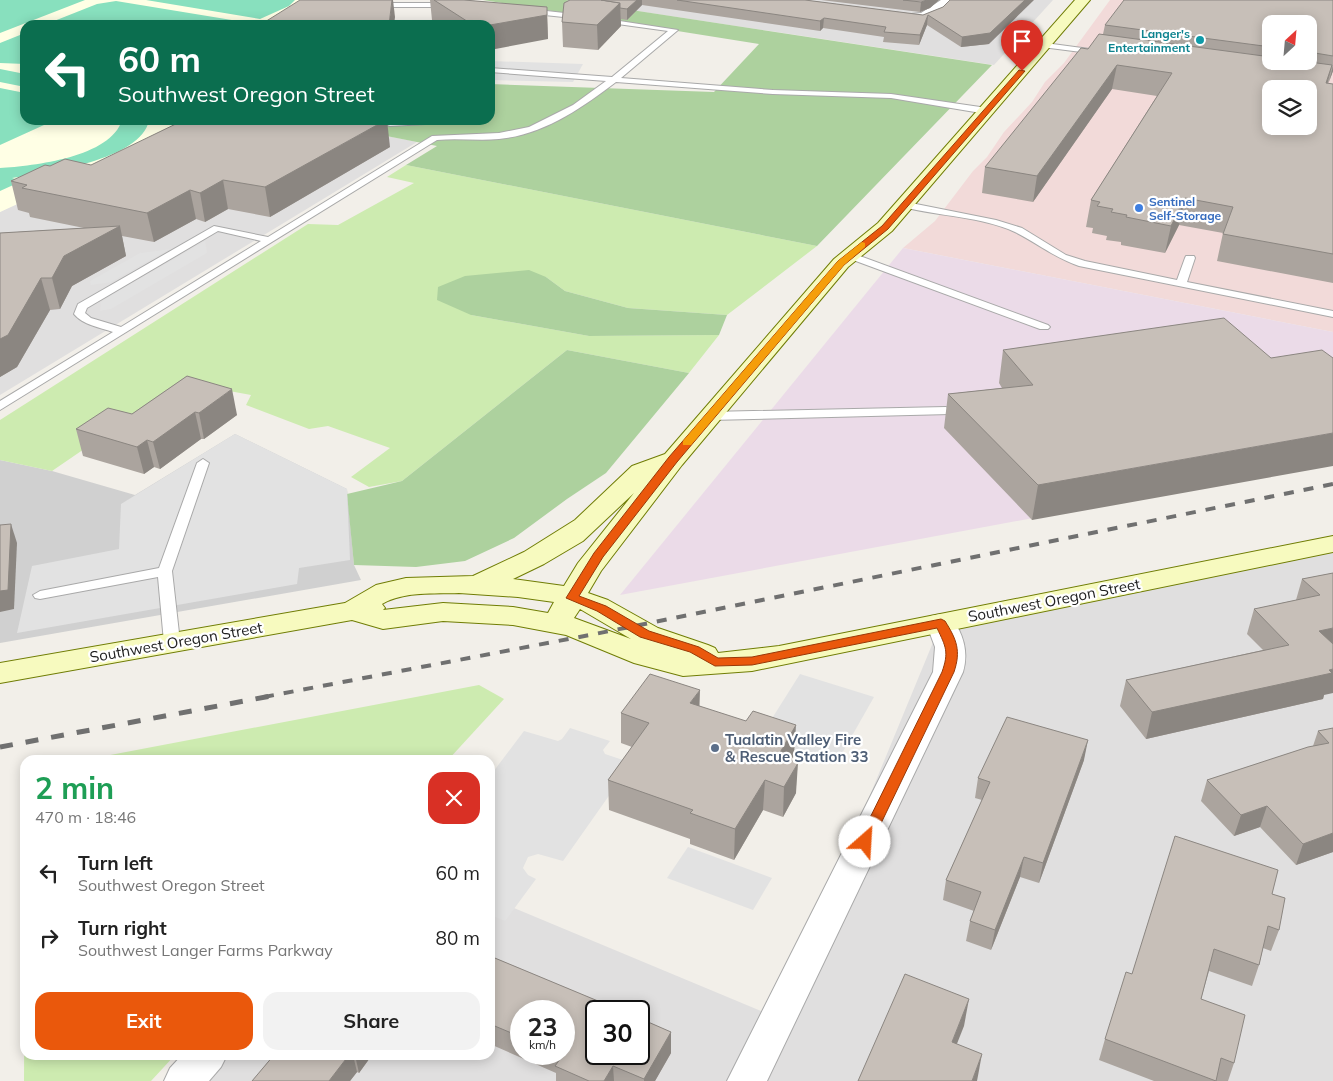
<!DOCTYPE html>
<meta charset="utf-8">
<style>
:root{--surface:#fff;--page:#f2f2f2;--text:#222;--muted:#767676;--accent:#ea580c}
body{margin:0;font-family:Mulish,sans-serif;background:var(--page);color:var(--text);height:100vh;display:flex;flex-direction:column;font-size:19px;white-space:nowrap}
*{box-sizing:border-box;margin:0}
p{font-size:16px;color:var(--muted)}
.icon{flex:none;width:28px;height:28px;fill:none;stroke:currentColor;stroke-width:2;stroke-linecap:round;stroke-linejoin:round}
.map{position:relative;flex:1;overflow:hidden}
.sheet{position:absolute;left:20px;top:755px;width:475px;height:305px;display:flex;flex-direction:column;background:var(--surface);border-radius:15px;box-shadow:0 2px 12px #0003}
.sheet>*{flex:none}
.banner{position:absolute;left:20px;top:20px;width:475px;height:105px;border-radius:15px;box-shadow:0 2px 12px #0003;background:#0b6e4f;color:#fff;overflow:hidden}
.needle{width:32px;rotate:26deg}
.buttons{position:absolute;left:1262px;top:15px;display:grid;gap:10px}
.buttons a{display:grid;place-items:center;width:55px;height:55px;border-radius:10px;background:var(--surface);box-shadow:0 2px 12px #0003;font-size:25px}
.speed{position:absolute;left:510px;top:1000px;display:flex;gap:10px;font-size:25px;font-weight:700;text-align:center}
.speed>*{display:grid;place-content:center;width:65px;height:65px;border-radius:50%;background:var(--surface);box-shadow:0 2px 12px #0003;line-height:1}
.speed small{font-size:12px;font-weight:400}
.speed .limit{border:2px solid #111;border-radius:8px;background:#fff;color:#111}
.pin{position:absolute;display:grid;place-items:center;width:42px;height:42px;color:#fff;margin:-51px -21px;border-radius:50% 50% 50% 0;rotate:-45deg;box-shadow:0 0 5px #0007}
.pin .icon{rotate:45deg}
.me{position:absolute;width:55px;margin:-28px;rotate:26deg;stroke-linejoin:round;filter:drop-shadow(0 0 4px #0008)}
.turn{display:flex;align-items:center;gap:18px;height:105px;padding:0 15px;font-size:22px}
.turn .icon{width:65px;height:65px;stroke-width:2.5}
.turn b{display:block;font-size:35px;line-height:42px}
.round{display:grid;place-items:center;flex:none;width:52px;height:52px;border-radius:15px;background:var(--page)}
.summary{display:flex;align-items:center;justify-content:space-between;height:85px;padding:0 15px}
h1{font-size:30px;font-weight:700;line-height:38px;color:#1e9e55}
.cta{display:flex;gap:10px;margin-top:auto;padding:10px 15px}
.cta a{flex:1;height:58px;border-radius:15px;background:var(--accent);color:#fff;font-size:20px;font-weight:700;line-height:58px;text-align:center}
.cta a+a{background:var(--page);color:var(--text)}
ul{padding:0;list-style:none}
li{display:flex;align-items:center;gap:15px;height:65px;padding:0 15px}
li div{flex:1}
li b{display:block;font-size:19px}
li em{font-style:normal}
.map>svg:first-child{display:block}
.residential{fill:#e0dfdf;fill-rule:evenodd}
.commercial{fill:#f2dad9;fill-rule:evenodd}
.industrial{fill:#ebdbe8}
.education{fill:#ffffe5}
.religious{fill:#d0d0d0}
.grass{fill:#cdebb0}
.forest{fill:#add19e}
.pitch{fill:#88e0be}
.parking{fill:#e2e2e2}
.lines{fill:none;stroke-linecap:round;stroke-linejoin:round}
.lane-casing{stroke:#a9a9a9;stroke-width:2}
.street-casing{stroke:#a9a9a9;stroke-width:2}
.secondary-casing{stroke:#707d05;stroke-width:2}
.lane{fill:#fff;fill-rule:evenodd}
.street{fill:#fff;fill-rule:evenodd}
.secondary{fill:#f7fabf;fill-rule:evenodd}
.rail-far1{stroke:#707070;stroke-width:4;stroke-dasharray:10 10;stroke-linecap:butt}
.rail{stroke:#707070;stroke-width:5;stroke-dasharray:13 13;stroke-linecap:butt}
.wall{fill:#aba49e;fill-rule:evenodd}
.shaded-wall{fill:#8b8681}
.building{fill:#c7bfb8;stroke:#8b8681;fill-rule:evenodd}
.route{fill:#ea580c;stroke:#983908}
.slow{fill:#f59e0b}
.culture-dot{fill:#0f9aa8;stroke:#fff;stroke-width:2}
.shop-dot{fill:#3f7fe0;stroke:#fff;stroke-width:2}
.service-dot{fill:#5c6f8a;stroke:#fff;stroke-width:2}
.labels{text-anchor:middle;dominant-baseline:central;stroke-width:4.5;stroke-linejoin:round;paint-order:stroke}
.far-culture-label{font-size:12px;font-weight:bold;fill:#0d838f;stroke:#fff;text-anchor:end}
.far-shop-label{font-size:12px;font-weight:bold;fill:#366cbe;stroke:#fff;text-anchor:start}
.street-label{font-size:15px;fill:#222;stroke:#fff}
.service-label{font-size:15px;font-weight:bold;fill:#4e5e75;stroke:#fff;text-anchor:start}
</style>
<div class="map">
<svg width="1333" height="1081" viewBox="0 0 1333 1081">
<rect width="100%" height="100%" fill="#f2efe9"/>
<g class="residential">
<path d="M565 0H1053L994 65Z"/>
<path d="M308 120 417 142 0 395V212L31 196Z"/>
<path d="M1333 551V1081H167L189 1055H490V898L778 1018 941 623ZM521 1011H564V1054H521ZM596 1011H639V1054H596Z"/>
</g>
<path class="commercial" d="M1110 0H1333V332L903 248 935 221 973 171 987 157 1004 132 1032 102 1045 82 1064 63ZM1271 24H1309V61H1271ZM1271 89H1309V126H1271Z"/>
<path class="industrial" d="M903 248 1333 332V462L620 595Z"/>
<path class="education" d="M0 0H311L256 25H25V120H202L0 212Z"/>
<path class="religious" d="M235 434 347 489 354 565 361 580 0 643V460L52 471 135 495Z"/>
<g class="grass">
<path d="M406 165 817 246 727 315 628 308 565 291 546 277 471 315 589 336 719 335 689 373 567 350 402 481 369 487 351 477 390 448 328 426 309 429 246 405 251 395 213 388 109 432 52 471 0 460V420L308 224 338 225 414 183 387 177Z"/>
<path d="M479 685 504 699 448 760H84Z"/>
<path d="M25 838V1055H175L151 1081H24Z"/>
</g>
<g class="forest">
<path d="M483 0H566L992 65 817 246 406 165 437 146 316 122 490 120V84L714 92 759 44Z"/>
<path d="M529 270 546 277 565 291 628 308 727 315 719 335 589 336 471 315 437 300 438 287 465 276Z"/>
<path d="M567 350 689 373 606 473 567 499 514 538 465 561 416 567 354 565 347 494 402 481Z"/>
</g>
<g class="pitch">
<path d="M0 0H85L0 33Z"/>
<path d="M146 0H295L289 6 260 19Z"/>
<path d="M116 1 250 23 245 25H44L97 4Z"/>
<path d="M25 33V64L0 63V43Z"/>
<path d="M0 69 25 74V87L0 82Z"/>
<path d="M0 88 25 93V120H55L0 145Z"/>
<path d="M122 120H149C142 160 45 173 12 178L22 181 0 191V168C34 166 111 157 122 120Z"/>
</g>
<g class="parking">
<path d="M490 61 583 64 573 82 490 80Z"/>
<path d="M205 241 207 253 111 309 100 311 101 302 110 296Z"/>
<path d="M170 249 111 282 91 285 90 281 140 253Z"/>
<path d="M235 434 347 489 350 560 299 568 297 584 17 633 32 566 119 549 121 504Z"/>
<path d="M800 674 874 697 836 764 759 739Z"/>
<path d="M570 728 610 741 603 750 605 754 632 763 563 861 538 854 528 857 523 868 528 875 536 879 505 921 490 915V776L524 731 558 741 562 739Z"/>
<path d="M688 847 772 878 753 910 667 878Z"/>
</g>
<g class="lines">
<g class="lane-casing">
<g id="lane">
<path d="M373 3H447L451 5 447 7H373Z"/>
<path d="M529 9 582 15 586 17 582 19 526 13V9Z"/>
<path d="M600 18 678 30 621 78 773 90 891 94 987 108 991 111 987 114 891 98 773 94 616 82C582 108 543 135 499 139 479 141 458 138 437 140L0 410V401L113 332C99 327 83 325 74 314L78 304 214 226 268 237 432 136 499 133 529 127 573 105 606 81 490 72V68L612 77 668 31 603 22 599 20ZM218 231 261 241 121 327 91 318 85 313 87 308Z"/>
<path d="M1045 43 1097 50 1101 52 1097 54 1042 47V43Z"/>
<path d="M372 120H430V121L426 124 390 126Z"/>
<path d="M906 202 996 220 1022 228 1066 255 1085 261 1177 280 1185 258 1186 256H1194L1195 258 1187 282 1333 311V317L1079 266C1053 257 1039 244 1015 232 983 217 938 216 903 207L901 205Z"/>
<path d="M849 252 1048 325 1050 327 1048 329H1040L845 257 844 255Z"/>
<path d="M946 407 952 411 950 414 710 420 704 416 710 412Z"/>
<path d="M203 459 209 463 172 571 180 642 177 645 172 647 164 642 158 577 40 599 35 598 33 595 40 591 159 568 197 463Z"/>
</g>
</g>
<g class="street-casing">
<g id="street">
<path d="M941 0H956C947 12 912 34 900 18L902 15 921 13Z"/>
<path d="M941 614 951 616C963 634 969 651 963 672L767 1081H727L933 672 935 647 926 623 931 616Z"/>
<path d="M182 1055H227L221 1067 209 1081H164L170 1068Z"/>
</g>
</g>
<g class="secondary-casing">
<path id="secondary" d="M1075 0H1090L892 231 848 267 682 465 601 571 588 593 608 600 658 628 708 645 715 648 718 653 779 646 1333 536V552L752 671 683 676 634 663 566 635 513 625 443 621 383 629 352 620 0 683V663L345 603 376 585 406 578 473 576 524 552 575 520 632 466 665 454 834 259 878 223ZM634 493 578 563 564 586 513 579 544 564 583 541ZM459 593 518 597 554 602 548 613 513 607 443 603 383 610 385 608 382 604C404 591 434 594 459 593ZM580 609 631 639 574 618Z"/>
</g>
<use href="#lane" class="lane"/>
<use href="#street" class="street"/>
<use href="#secondary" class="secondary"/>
<path class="rail-far1" d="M264 697 595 634 1333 484"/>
<path class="rail" d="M0 747 271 696"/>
</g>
<g class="wall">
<path d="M430 0H464L547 7 548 39 490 25H438L432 20Z"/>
<path d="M570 0H805L923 15 943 7 989 44 961 47 927 25 919 45 883 42 884 37 823 28 820 31 642 5 627 20 621 19V26L598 50 563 47 562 22Z"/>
<path d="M821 0H939L930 8 920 12Z"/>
<path d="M1333 0V71L1328 84H1333V283L1217 261 1223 233 1179 225 1165 253 1121 245V242L1106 240 1107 236 1092 233 1093 228 1086 227 1091 200 1157 96 1112 89 1033 202 982 193 985 167 1088 49 1103 34 1105 25ZM1271 24H1309V61H1271Z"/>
<path d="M390 147 270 217 228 209 205 222 196 219 154 242 122 236 126 256 72 286 60 309 50 310 17 367 0 377V233L84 228 30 217 29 213 18 210 11 181 50 166 91 165Z"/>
<path d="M1003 350 1271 358 1032 520 944 428 948 394 1002 388 999 383Z"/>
<path d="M187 376 237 415 204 439H201L160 469 154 467 144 474 83 456 76 429 132 414Z"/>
<path d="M1333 573 1324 695 1323 699 1146 739 1120 706 1126 680 1263 650 1247 634 1254 609 1296 600 1302 579Z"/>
<path d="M699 706 794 755 791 760 796 793 783 817 763 810 734 860 690 844V839L609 810 608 780 632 747 621 743V713Z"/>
<path d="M1333 728V852L1296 865 1260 827 1234 836 1201 801 1207 780 1313 746 1318 731Z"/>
<path d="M1084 760 1039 883 1020 877 991 950 966 941 970 921 974 911 943 900 946 880 982 800 975 798 978 778Z"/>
<path d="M1272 894 1279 930 1271 951 1263 948 1259 965 1252 986 1209 971 1201 999 1234 1063 1228 1081H1154L1099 1060 1105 1039 1132 974Z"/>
<path d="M490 956 671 1032V1053L655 1081H556V1073L490 1044ZM521 1011 564 1054H521Z"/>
<path d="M274 1055H372L359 1073 357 1072 350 1081H252Z"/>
</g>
<g class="shaded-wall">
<path d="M392 0H393L395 17 394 25H389Z"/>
<path d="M637 0H642V5L627 20V9Z"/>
<path d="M927 0H939L930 8 920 12 921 2Z"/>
<path d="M1025 0H1034L989 44 961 47 962 37Z"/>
<path d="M620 3 621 26 598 50 597 25Z"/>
<path d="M547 15 548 39 490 50V25Z"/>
<path d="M928 15 927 25 919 45 920 35Z"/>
<path d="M824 18 823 28 820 31V21Z"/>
<path d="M1117 65 1112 89 1033 202 1037 176Z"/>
<path d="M1332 65 1326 89V83Z"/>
<path d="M1333 66V71L1329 82Z"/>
<path d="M386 120H387L390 147 270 217 265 187Z"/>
<path d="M223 180 228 209 205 222 200 193Z"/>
<path d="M190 190 196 219 154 242 147 213Z"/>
<path d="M1185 198 1179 225 1165 253 1171 226Z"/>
<path d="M120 226 126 256 72 286 60 309 52 278 64 256Z"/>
<path d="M41 278 50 310 17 367 0 377V339Z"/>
<path d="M232 389 237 415 204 439 199 413Z"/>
<path d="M195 412 201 439 160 469 153 442Z"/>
<path d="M1333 433V466L1032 520 1038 485Z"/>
<path d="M147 440 154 467 144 474 137 447Z"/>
<path d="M11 524 17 543 14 609 0 612V591Z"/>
<path d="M1333 628V651L1319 631Z"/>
<path d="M1333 669V693L1324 695 1323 699 1146 739 1152 712Z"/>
<path d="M700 690 699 720 690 703Z"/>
<path d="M796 725 794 755 777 784 778 756Z"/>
<path d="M1088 740 1084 760 1039 883 1043 863Z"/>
<path d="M798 763 796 793 783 817 784 787Z"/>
<path d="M765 780 763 810 734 860 735 829Z"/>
<path d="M1267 806 1260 827 1234 836 1241 815Z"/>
<path d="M1333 833V852L1296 865 1303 844Z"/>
<path d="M1024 857 1020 877 991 950 995 930Z"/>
<path d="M969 999 964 1026 947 1069 952 1042Z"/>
<path d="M671 1032V1053L655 1081H644V1079Z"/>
<path d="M982 1054 977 1081H972Z"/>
<path d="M349 1055H353L357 1072 350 1081H329Z"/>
<path d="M355 1055H372L359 1073Z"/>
<path d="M613 1066 614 1081H604Z"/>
</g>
<g class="building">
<path d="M300 0H392L389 25H260Z"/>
<path d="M434 0H464L547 7V15L490 25H473Z"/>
<path d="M570 0H601L620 3 597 25 562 22 564 3Z"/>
<path d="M601 0H637L627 9 620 8V3Z"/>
<path d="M677 0H805L923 15 943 7 950 0H1025L990 33 962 37 928 15 920 35 884 32 886 27 824 18 820 21Z"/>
<path d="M903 0H927L921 2Z"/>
<path d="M1124 0H1333V56L1309 52V24H1271V47L1105 25Z"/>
<path d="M1099 34 1271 57V61H1302L1332 65 1326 83 1333 84V254L1223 234 1233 207 1185 198 1171 226 1126 217 1127 215 1111 212 1113 209 1097 206 1100 202 1091 200 1172 73 1117 65 1037 176 985 167 1081 48 1088 49ZM1271 89H1309V126H1271Z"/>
<path d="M184 120H386L265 187 223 180 200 193 190 190 147 213 22 188 27 185 11 181 45 165 50 166 65 159 91 165Z"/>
<path d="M120 226 64 256 52 278H41L8 335 0 339V233Z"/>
<path d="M1224 318 1271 358 1322 350 1333 358V433L1038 485 948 394 1033 385 1003 350Z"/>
<path d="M187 376 232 389 199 413 195 412 153 442 147 440 137 447 76 429 108 408 132 414Z"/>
<path d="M11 524 8 590 0 591V525Z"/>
<path d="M1333 573V628L1319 631 1333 644V669L1329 670 1332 673 1152 712 1126 680 1289 645 1254 609 1320 595 1302 579Z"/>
<path d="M650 674 700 690 690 703 746 721 753 711 796 725 778 756 798 763 784 787 765 780 735 829 690 813 693 810 608 780 649 723 621 713Z"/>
<path d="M1007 717 1088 740 1043 863 1024 857 995 930 970 921 981 892 946 880 990 782 978 778Z"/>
<path d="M1333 728V833L1303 844 1267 806 1241 815 1207 780 1308 747 1329 743 1318 731Z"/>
<path d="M1175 836 1278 870 1272 894 1285 898 1279 930 1268 926 1259 965 1214 949 1201 999 1245 1015 1234 1063 1221 1058 1216 1081 1105 1039 1126 972 1132 974Z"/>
<path d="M490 956 622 1011H596V1054H639V1018L671 1032 644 1079 613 1066 604 1081H589L555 1066 563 1055 560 1054H564V1011H521V1037L490 1024Z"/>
<path d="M905 974 969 999 952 1042 982 1054 972 1081H858Z"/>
<path d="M274 1055H349L329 1081H252Z"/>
</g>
<path class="route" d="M1019 70 1025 71 888 229 844 265 677 462 603 557 579 596 606 606 649 631 699 647 718 658 752 657 941 619 945 621C957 640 961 651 954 672L872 842 870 846H860L858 842 942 672C949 652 946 647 937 628L752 665 715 666 690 652 640 637 597 611 566 598 594 553 669 457 707 413 838 261 882 226Z"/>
<path class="slow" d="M862 242 865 243V247L844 265 691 445H683V441L838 261Z"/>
<circle class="culture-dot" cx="1200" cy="40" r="5"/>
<circle class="shop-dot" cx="1139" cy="208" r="5"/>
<circle class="service-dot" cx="715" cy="748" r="5"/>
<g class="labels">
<g class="far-culture-label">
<text x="1190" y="33">Langer's<tspan x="1190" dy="14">Entertainment</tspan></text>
</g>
<g class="far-shop-label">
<text x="1149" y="201">Sentinel<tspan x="1149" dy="14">Self-Storage</tspan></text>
</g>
<g class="street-label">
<text transform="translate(1054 600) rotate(-11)">Southwest Oregon Street</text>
<text transform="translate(176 642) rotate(-10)">Southwest Oregon Street</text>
</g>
<g class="service-label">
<text x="725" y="739">Tualatin Valley Fire<tspan x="725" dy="17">&amp; Rescue Station 33</tspan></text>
</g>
</g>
</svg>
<div class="buttons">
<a><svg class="needle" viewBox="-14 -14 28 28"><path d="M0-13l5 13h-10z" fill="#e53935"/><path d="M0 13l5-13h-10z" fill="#767676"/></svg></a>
<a><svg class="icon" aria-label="layers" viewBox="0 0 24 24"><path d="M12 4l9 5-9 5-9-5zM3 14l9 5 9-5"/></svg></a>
</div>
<div class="speed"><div>23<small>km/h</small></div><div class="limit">30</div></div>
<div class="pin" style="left:1022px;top:71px;background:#d93025"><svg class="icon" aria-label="arrive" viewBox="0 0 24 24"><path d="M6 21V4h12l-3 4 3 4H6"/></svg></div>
<svg class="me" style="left:865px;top:842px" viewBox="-20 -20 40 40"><circle r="19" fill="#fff"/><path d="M0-13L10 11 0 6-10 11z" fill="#ea580c"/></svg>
<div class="banner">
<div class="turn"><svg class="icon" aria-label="left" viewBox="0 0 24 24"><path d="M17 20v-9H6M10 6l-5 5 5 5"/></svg><div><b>60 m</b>Southwest Oregon Street</div></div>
</div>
<section class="sheet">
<div class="summary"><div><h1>2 min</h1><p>470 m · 18:46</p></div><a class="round" style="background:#d93025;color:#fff"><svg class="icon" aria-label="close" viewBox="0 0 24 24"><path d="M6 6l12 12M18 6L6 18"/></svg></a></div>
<ul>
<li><svg class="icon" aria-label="left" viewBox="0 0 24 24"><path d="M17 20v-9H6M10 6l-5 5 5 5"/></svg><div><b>Turn left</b><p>Southwest Oregon Street</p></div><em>60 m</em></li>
<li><svg class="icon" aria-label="right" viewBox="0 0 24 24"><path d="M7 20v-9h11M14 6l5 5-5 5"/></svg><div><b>Turn right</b><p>Southwest Langer Farms Parkway</p></div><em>80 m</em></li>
</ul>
<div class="cta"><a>Exit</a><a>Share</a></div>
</section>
</div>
